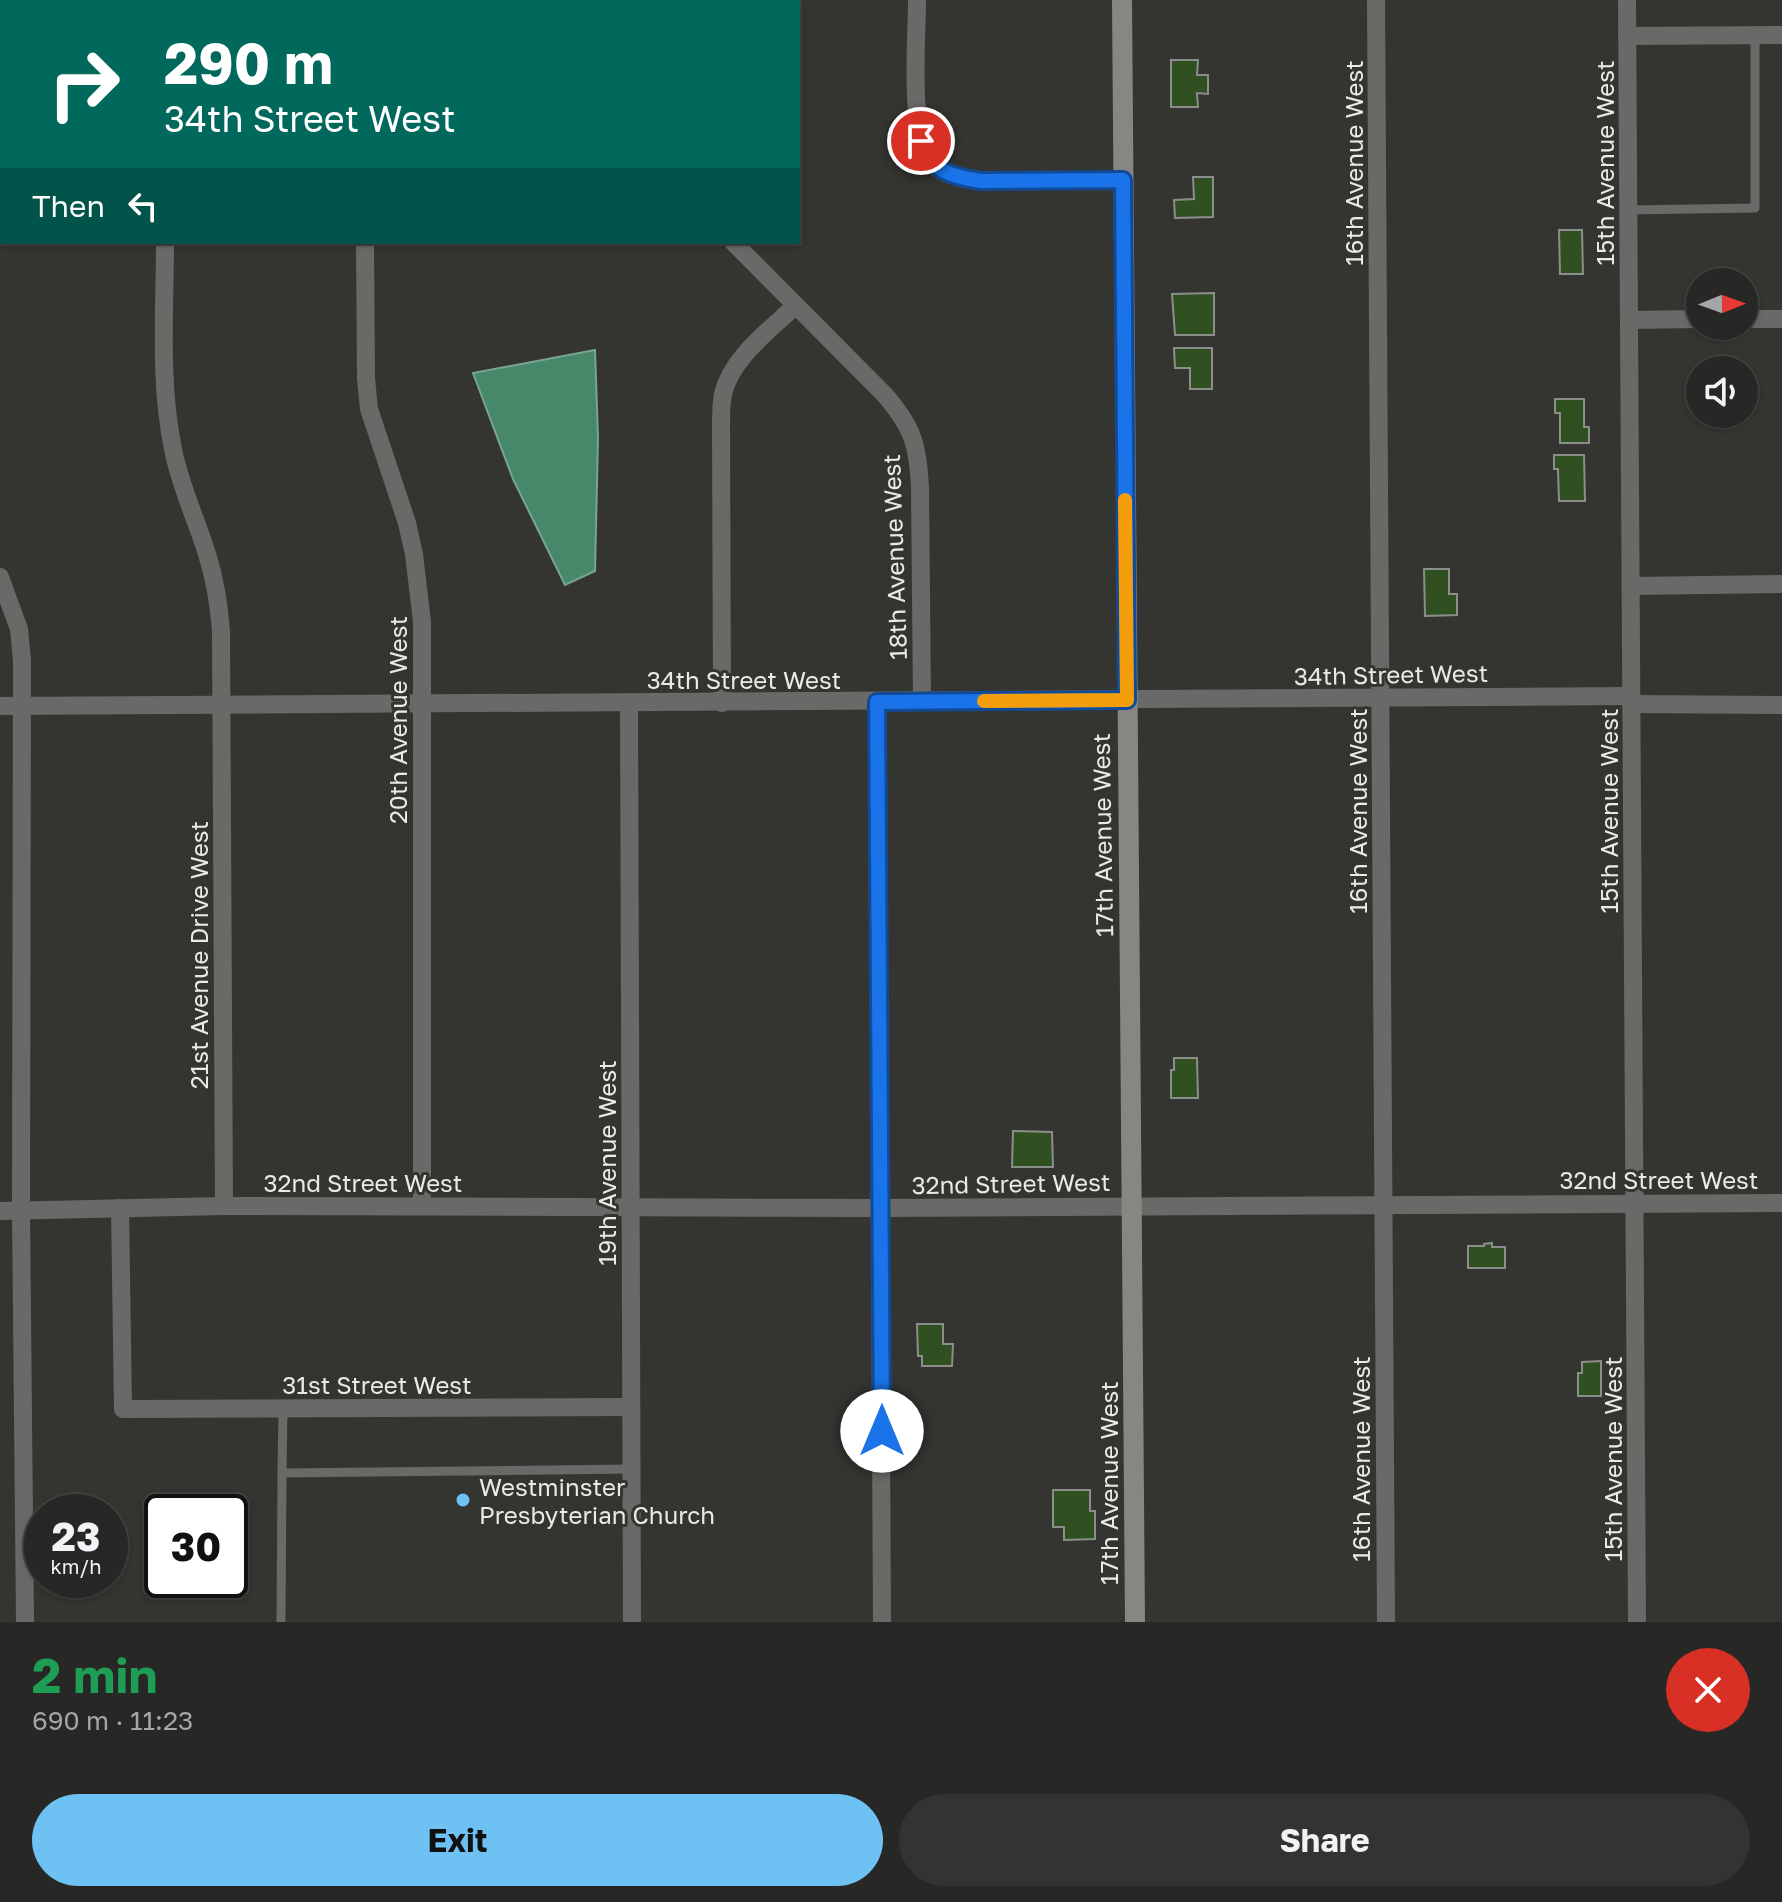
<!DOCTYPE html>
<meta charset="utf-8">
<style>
:root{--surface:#272825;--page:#333432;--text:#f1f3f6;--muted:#a4a6a7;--line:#434442;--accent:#6dc2f3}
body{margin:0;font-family:"Golos Text",sans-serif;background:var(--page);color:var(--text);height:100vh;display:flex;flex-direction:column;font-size:30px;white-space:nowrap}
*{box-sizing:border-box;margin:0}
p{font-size:26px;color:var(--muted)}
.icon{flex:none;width:44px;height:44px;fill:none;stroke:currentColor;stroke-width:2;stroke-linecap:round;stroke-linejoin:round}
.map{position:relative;height:1622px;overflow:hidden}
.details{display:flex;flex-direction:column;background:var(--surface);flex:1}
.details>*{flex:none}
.banner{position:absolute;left:0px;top:0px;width:800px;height:244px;box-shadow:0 2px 6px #0004,0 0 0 2px var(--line);background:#00695c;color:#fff;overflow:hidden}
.needle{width:52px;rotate:89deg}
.controls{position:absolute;left:1686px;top:268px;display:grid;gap:16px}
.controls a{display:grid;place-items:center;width:72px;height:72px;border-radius:50%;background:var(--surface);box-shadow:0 2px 6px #0004,0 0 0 2px var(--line);font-size:40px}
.speed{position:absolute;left:24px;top:1494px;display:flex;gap:16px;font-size:40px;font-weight:700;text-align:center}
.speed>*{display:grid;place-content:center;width:104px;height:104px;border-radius:50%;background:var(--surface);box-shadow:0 2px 6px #0004,0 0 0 2px var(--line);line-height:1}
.speed small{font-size:20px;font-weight:400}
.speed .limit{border:4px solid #111;border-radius:12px;background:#fff;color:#111}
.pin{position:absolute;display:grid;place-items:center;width:68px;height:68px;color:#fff;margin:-34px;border:4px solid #fff;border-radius:50%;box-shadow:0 2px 8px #0007}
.me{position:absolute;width:88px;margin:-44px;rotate:0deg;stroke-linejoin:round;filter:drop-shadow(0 0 6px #0008)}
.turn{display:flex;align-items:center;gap:28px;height:168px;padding:0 32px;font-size:36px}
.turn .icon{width:104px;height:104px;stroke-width:2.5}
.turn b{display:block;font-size:56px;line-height:68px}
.then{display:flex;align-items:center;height:76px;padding:0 32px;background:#0003;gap:16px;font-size:30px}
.round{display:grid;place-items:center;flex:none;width:84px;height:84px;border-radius:42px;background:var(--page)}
.head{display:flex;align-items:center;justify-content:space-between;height:136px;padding:0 32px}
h1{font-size:48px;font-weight:700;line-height:60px;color:#1e9e55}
.cta{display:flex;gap:16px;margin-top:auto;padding:16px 32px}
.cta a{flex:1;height:92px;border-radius:48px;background:var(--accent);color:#111;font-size:32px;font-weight:700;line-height:92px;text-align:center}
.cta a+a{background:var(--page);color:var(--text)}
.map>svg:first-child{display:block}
.water{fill:#48886a;stroke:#78a590;stroke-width:2}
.building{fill:#305022;stroke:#8c8e8b;stroke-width:2}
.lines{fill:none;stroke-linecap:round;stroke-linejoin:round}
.lane{stroke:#696967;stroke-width:9}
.street{stroke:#696967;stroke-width:18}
.secondary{stroke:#878683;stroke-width:20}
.route-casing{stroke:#114b97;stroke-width:20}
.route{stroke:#1a73e8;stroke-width:14}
.slow{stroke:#f59e0b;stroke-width:14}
.poi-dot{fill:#6dc2f3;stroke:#343531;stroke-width:3}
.labels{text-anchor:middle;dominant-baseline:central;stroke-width:6;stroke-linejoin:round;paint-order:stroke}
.street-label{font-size:24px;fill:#e9e9e7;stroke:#343531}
.poi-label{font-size:24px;fill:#e9e9e7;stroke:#343531;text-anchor:start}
</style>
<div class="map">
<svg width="1782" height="1622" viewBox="0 0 1782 1622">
<rect width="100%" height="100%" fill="#343531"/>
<path class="water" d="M595 350 598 438 595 571 565 585 513 479 473 373Z"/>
<g class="building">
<path d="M1171 60H1198L1197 75H1208V94L1197 93 1198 107H1171Z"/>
<path d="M1193 177H1213V217L1175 218 1174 200 1194 199Z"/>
<path d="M1559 230H1582L1583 274H1560Z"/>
<path d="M1214 293V335H1175L1172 294Z"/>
<path d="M1174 348H1212V389H1190V368H1175Z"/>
<path d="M1555 399H1584V427H1589V443H1560V413H1555Z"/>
<path d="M1554 455H1584L1585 501H1559L1558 469H1554Z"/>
<path d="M1424 569H1449V594H1457V615L1425 616Z"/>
<path d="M1174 1058H1197L1198 1098H1171V1070H1174Z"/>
<path d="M1013 1131 1052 1132 1053 1167H1012Z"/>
<path d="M1492 1243V1247H1505V1268H1468V1246H1484V1244Z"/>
<path d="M917 1324H943V1344H953L952 1366H922V1356H918Z"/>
<path d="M1601 1361V1396H1578V1373H1582V1362Z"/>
<path d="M1053 1490H1090V1511H1095V1539L1064 1540V1527H1053Z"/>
</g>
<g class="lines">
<g class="lane">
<path d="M1628 210 1755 208V35"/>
<path d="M282 1473 283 1409"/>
<path d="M281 1622 282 1473 632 1469"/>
</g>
<g class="street">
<path d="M718 0V2"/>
<path d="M917 0C917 37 909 134 930 161 943 177 963 178 981 181L1123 180"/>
<path d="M1376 0 1386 1622"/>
<path d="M1627 0 1637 1622"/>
<path d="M1627 36 1782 35"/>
<path d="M0 203H2"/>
<path d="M165 242C165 310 159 382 173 449 180 486 196 518 207 554 215 579 219 605 221 631L224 1206"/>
<path d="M365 242 366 378 369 409 407 523 414 554 422 622V1206"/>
<path d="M733 242 884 394C913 427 918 445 920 488L922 702"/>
<path d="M1744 319H1782"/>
<path d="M1629 320 1700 319"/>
<path d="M0 577 19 629 22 660 21 1211 25 1622"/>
<path d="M1631 586 1782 584"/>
<path d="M877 702 882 1622"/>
<path d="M629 703 632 1622"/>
<path d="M722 703 721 426C721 416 721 404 723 394 731 358 770 330 795 306"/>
<path d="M1631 704 1782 705"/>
<path d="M0 706 1631 696"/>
<path d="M120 1208 123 1409 631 1407"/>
<path d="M0 1211 224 1206 880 1208 1782 1203"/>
</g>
<path class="secondary" d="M1122 0 1135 1622"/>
</g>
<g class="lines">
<g class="route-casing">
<path id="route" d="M882 1431 877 702 1127 700 1123 180 981 181C952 177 931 171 921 141"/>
</g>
<use href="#route" class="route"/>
<path class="slow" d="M984 701 1127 700 1125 500"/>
</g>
<circle class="poi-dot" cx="463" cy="1500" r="8"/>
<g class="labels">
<g class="street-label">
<text transform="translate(1353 163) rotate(-90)">16th Avenue West</text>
<text transform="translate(1604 163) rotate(-90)">15th Avenue West</text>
<text transform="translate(894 557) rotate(-92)">18th Avenue West</text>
<text transform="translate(1391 674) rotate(-1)">34th Street West</text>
<text x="744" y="679">34th Street West</text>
<text transform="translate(397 720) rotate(-90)">20th Avenue West</text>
<text transform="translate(1357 811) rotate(-90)">16th Avenue West</text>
<text transform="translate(1608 811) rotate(-90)">15th Avenue West</text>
<text transform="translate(1102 835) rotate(-91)">17th Avenue West</text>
<text transform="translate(198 955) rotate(-90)">21st Avenue Drive West</text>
<text transform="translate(606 1163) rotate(-90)">19th Avenue West</text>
<text x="1659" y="1179">32nd Street West</text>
<text x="363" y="1182">32nd Street West</text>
<text transform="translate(1011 1183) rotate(-1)">32nd Street West</text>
<text x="377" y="1384">31st Street West</text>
<text transform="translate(1360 1459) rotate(-90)">16th Avenue West</text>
<text transform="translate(1612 1459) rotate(-90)">15th Avenue West</text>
<text transform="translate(1108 1483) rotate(-90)">17th Avenue West</text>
</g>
<g class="poi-label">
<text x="479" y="1486">Westminster<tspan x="479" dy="28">Presbyterian Church</tspan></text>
</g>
</g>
</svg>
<div class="controls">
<a><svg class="needle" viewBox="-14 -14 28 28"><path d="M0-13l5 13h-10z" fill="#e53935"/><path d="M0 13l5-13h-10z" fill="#a4a6a7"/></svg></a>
<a><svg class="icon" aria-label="sound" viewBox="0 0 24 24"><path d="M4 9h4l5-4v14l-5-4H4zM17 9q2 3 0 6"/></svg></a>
</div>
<div class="speed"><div>23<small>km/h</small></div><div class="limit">30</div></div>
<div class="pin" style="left:921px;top:141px;background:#d93025"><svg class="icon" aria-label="arrive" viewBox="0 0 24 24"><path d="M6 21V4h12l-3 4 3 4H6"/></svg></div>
<svg class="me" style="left:882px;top:1431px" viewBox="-20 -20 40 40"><circle r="19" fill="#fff"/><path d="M0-13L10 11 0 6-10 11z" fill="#1a73e8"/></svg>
<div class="banner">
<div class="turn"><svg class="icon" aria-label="right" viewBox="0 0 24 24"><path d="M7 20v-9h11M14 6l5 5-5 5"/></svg><div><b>290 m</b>34th Street West</div></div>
<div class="then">Then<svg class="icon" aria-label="left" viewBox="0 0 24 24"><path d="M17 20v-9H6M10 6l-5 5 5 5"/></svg></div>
</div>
</div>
<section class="details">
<div class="head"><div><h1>2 min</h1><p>690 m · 11:23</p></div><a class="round" style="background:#d93025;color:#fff"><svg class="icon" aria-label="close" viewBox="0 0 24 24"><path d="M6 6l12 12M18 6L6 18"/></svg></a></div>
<div class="cta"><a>Exit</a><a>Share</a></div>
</section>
